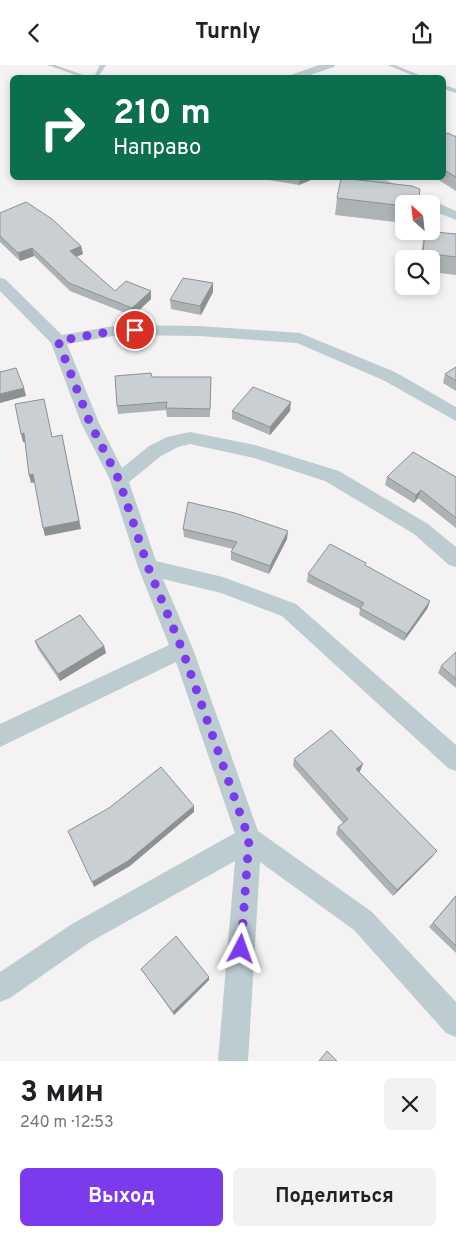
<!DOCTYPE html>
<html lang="ru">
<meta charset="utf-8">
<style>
:root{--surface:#fff;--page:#f2f2f2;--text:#202124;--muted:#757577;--accent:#7c3aed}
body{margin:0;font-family:Overpass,sans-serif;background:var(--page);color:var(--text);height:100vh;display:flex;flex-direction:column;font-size:19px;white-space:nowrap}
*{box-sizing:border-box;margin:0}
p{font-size:16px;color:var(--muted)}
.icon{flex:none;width:28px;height:28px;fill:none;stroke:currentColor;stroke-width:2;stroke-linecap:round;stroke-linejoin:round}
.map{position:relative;height:996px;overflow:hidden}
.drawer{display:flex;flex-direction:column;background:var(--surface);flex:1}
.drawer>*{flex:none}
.hud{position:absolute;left:10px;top:10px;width:436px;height:105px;border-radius:8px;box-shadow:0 2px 8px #0003;background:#0b6e4f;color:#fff;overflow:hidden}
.needle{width:32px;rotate:333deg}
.buttons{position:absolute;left:395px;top:130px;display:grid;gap:10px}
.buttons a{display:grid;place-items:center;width:45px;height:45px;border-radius:8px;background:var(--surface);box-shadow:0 2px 8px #0003;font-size:25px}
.pin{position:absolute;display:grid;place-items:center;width:42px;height:42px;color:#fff;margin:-21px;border:2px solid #fff;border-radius:50%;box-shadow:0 1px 5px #0007}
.me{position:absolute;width:55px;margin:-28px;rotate:4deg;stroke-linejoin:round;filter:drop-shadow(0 0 4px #0008)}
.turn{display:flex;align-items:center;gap:18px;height:105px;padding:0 20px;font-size:22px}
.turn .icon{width:65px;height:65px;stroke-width:2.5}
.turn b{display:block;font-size:35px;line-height:42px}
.round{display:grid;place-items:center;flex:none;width:52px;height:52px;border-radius:8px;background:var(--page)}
.summary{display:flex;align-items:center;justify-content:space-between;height:85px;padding:0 20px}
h1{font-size:30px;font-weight:700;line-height:38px}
.button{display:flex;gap:10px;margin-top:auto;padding:10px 20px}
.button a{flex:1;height:58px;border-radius:8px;background:var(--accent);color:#fff;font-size:20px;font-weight:700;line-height:58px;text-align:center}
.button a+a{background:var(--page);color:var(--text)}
header{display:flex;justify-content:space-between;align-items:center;height:65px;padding:0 20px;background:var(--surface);font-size:22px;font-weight:700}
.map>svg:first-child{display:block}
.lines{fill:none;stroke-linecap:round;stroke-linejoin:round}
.service{fill:#bcccd0;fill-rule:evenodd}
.minor{fill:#bcccd0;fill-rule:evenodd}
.wall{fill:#adb2b5}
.shaded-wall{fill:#8d9193}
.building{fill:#c9cfd2;stroke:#8d9193}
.route{stroke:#7c3aed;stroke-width:9;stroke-dasharray:0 16.2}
</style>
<header><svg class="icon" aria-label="back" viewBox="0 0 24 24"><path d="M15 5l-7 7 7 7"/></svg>Turnly<svg class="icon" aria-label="share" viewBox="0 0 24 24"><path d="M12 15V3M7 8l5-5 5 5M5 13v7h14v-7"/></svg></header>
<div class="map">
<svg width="456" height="996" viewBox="0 0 456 996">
<rect width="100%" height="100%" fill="#f5f2f3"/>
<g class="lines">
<g class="service">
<path d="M47 0H55L89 12H82Z"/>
<path d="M100 0H106L98 12H94Z"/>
<path d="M387 0H395L424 12H417Z"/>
<path d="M444 20 456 24V28L444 24Z"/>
</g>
<g class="minor">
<path d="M319 0H335L334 2 304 12H289L291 10Z"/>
<path d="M350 112H373L388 116 456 146V155L431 145V139H416L378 122 351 115Z"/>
<path d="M0 213 5 214 62 270 119 260 199 261 300 268 395 307 456 342V356L383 315 297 278 199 271 119 270 67 279 99 358 122 403 149 381 167 372 190 367 255 380 339 406 428 459 456 482V502L449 500 414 469 325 416 254 393 190 379 178 382 161 391 129 417 156 496 223 512 296 539 456 680V706L448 703 282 551 221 528 163 514 193 584 258 766 372 847 456 937V972L446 968 354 865 260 797 248 996H218L235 796 90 877 10 933 0 937V907L72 859 235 768 176 597 0 682V659L169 580 138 502 110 415 81 358 51 278 0 226Z"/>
</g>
</g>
<g class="wall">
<path d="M456 69V126L434 112H444V70L455 72Z"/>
<path d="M251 112H318L299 120Z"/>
<path d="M337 133 404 139V158L335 150Z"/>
<path d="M0 148 81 181 83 189 76 192 115 226H151V234L133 251 70 226 34 191 20 196 0 177Z"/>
<path d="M425 166 456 169V210L431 207V194H420Z"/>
<path d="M213 227 201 250 171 244 170 235Z"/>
<path d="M456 302V326L443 318 445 309Z"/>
<path d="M152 312H211L210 352H167L166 345 118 349 117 341Z"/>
<path d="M232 346H290L270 370 232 354Z"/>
<path d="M387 412H456V463L418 433 414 438 385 420Z"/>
<path d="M183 464 287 474 269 509 231 495V487L233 484 184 472Z"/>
<path d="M366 501 430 536 427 544 404 576 359 550 360 544 307 517 308 509Z"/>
<path d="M35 576 104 581 106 588 60 616 38 584Z"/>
<path d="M456 587V623L438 608 441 601Z"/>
<path d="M294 694 363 699 359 707 437 786 432 792 393 831 336 769 338 762 343 758 293 701Z"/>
<path d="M456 830V888L429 862Z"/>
<path d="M141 904 209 915 174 950Z"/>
</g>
<g class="shaded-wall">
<path d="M300 112H318L299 120Z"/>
<path d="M81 181 83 189 71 194 70 186Z"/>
<path d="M32 183 34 191 20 196 18 188Z"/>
<path d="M213 218V227L201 250 200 241Z"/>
<path d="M151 226V234L133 251 132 243Z"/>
<path d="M24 323 26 331 0 338V329Z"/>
<path d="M291 337 290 346 270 370V362Z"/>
<path d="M24 368 26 377H23L21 369Z"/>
<path d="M64 379 81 464 45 471 43 463Z"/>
<path d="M33 409 36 417 31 418 29 410Z"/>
<path d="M421 425 418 433 414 438 416 430Z"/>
<path d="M288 466 287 474 269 509 270 501Z"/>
<path d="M430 536 427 544 404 576 407 569Z"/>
<path d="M104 581 106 588 60 616 58 609Z"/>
<path d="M363 699 360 706 354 712 356 704Z"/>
<path d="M194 741V747L130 801 94 822 92 817Z"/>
<path d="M437 786 432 792 393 831 397 825Z"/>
<path d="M209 912V915L174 950 173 947Z"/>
</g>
<g class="building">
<path d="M448 68 456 72V112L444 105V70Z"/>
<path d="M341 113 412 121 420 124 418 139H404V141L337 133Z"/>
<path d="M26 137 52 154 81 181 70 186 115 226 126 216 151 226 132 243 69 218 32 183 18 188 0 171V148Z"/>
<path d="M425 166 456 169V192L423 188Z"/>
<path d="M183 213 213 218 200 241 170 235Z"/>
<path d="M456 302V316L445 309Z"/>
<path d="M16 303 24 323 0 329V307Z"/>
<path d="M151 308 152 312H211L210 344 166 343 167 337 117 341 115 311Z"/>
<path d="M253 322 291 337 270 362 232 346Z"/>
<path d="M44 334 52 372 62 370 79 456 43 463 33 409 29 410 24 368 21 369 15 339Z"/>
<path d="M413 387 456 412V453L421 425 416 430 387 412Z"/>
<path d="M188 437 235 448 288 466 270 501 231 487 237 477 183 464Z"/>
<path d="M330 479 366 498 365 500 430 536 407 569 360 543 364 538 308 509Z"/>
<path d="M80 550 104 581 58 609 35 576Z"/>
<path d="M456 587V614L441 601Z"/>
<path d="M331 665 363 699 356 704 437 786 397 825 338 762 348 754 294 694Z"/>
<path d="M161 702 194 741 128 796 92 817 68 766 109 743Z"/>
<path d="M456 831V881L433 858Z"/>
<path d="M176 871 209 912 173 947 141 904Z"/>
<path d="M327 986 337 996H319Z"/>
</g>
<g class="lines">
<path class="route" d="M135 265H119L58 276 90 358 119 415 148 502 182 584 249 774 241 884"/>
</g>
</svg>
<div class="buttons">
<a><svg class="needle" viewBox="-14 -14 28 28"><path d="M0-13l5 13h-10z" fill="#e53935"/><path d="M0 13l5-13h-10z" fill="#757577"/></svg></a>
<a><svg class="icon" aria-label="search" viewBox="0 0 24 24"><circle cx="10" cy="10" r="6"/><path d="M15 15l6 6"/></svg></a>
</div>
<div class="pin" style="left:135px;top:265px;background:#d93025"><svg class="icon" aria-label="arrive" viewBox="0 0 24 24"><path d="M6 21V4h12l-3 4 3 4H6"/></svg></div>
<svg class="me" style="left:241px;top:884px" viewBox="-20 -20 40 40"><path d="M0-17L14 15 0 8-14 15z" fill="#7c3aed" stroke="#fff" stroke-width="4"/></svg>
<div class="hud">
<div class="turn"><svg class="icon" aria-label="right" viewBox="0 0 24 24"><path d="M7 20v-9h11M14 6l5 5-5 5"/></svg><div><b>210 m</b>Направо</div></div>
</div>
</div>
<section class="drawer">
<div class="summary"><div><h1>3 мин</h1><p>240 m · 12:53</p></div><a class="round"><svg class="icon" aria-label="close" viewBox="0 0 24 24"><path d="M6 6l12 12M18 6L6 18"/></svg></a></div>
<div class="button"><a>Выход</a><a>Поделиться</a></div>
</section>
